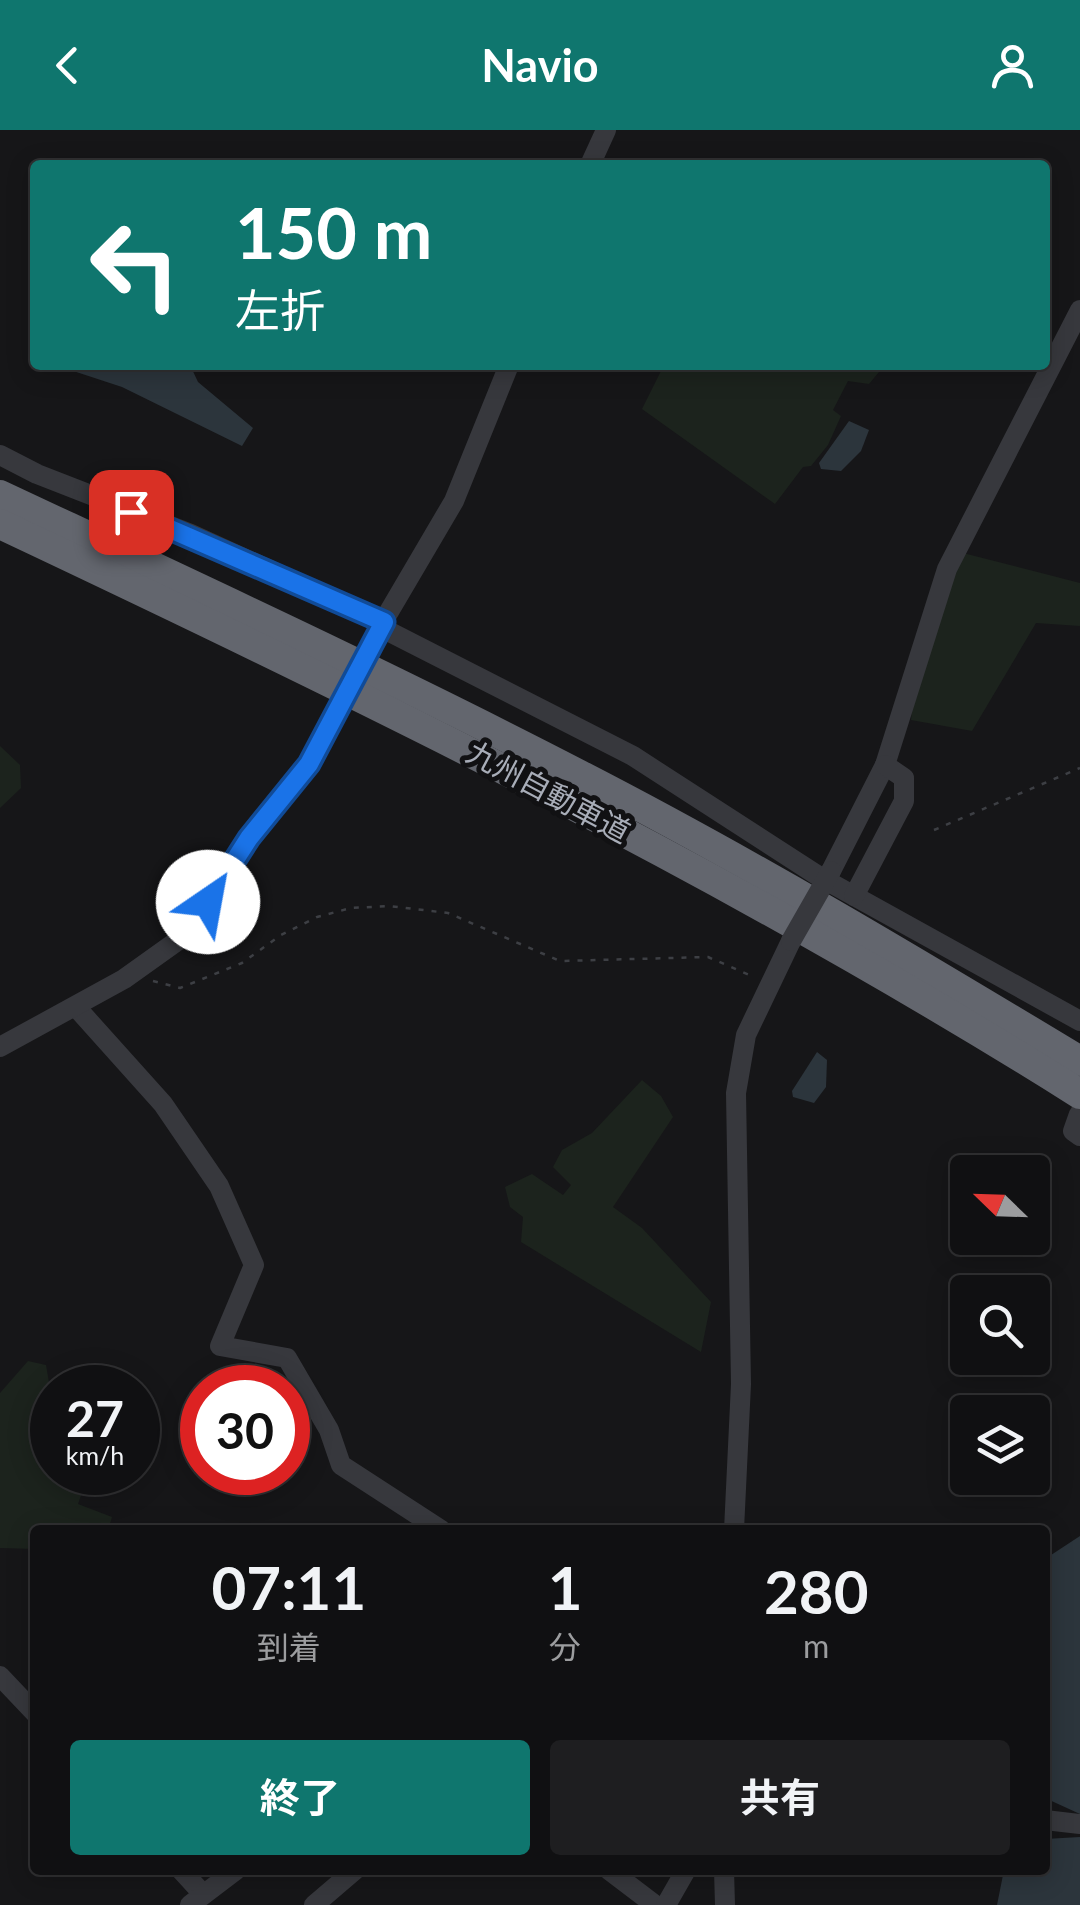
<!DOCTYPE html>
<html lang="ja">
<meta charset="utf-8">
<style>
:root{--surface:#101012;--page:#1e1e20;--text:#f1f3f6;--muted:#9c9d9f;--line:#303032;--accent:#0f766e}
body{margin:0;font-family:Lato,"Noto Sans JP",sans-serif;background:var(--page);color:var(--text);height:100vh;display:flex;flex-direction:column;font-size:38px;white-space:nowrap}
*{box-sizing:border-box;margin:0}
p{font-size:32px;color:var(--muted)}
.icon{flex:none;width:55px;height:55px;fill:none;stroke:currentColor;stroke-width:2;stroke-linecap:round;stroke-linejoin:round}
.map{position:relative;flex:1;overflow:hidden}
.side{position:absolute;left:30px;top:1395px;width:1020px;height:350px;display:flex;flex-direction:column;background:var(--surface);border-radius:10px;box-shadow:0 5px 25px #0003,0 0 0 2px var(--line)}
.side>*{flex:none}
.banner{position:absolute;left:30px;top:30px;width:1020px;height:210px;border-radius:10px;box-shadow:0 5px 25px #0003,0 0 0 2px var(--line);background:#0f766e;color:#fff;overflow:hidden}
.needle{width:65px;rotate:293deg}
.tools{position:absolute;left:950px;top:1025px;display:grid;gap:20px}
.tools a{display:grid;place-items:center;width:100px;height:100px;border-radius:10px;background:var(--surface);box-shadow:0 5px 25px #0003,0 0 0 2px var(--line);font-size:50px}
.speed{position:absolute;left:30px;top:1235px;display:flex;gap:20px;font-size:50px;font-weight:700;text-align:center}
.speed>*{display:grid;place-content:center;width:130px;height:130px;border-radius:50%;background:var(--surface);box-shadow:0 5px 25px #0003,0 0 0 2px var(--line);line-height:1}
.speed small{font-size:25px;font-weight:400}
.speed .limit{border:15px solid #d22;background:#fff;color:#111}
.pin{position:absolute;display:grid;place-items:center;width:85px;height:85px;color:#fff;margin:-42px;border-radius:20px;box-shadow:0 5px 15px #0006}
.me{position:absolute;width:110px;margin:-55px;rotate:33deg;stroke-linejoin:round;filter:drop-shadow(0 0 8px #0008)}
.turn{display:flex;align-items:center;gap:35px;height:210px;padding:0 40px;font-size:45px}
.turn .icon{width:130px;height:130px;stroke-width:2.5}
.turn b{display:block;font-size:70px;line-height:85px}
.eta{display:flex;justify-content:space-evenly;align-items:center;height:170px;text-align:center}
.eta b{font-size:60px;font-weight:700;line-height:70px}
.button{display:flex;gap:20px;margin-top:auto;padding:20px 40px}
.button a{flex:1;height:115px;border-radius:10px;background:var(--accent);color:#fff;font-size:40px;font-weight:700;line-height:115px;text-align:center}
.button a+a{background:var(--page);color:var(--text)}
header{display:flex;justify-content:space-between;align-items:center;height:130px;padding:0 40px;background:var(--accent);color:#fff;font-size:45px;font-weight:700}
.map>svg:first-child{display:block}
.green{fill:#1c231d}
.water{fill:#2c353c}
.lines{fill:none;stroke-linecap:round;stroke-linejoin:round}
.path{stroke:#3d3f44;stroke-width:2.5;stroke-dasharray:5 8;stroke-linecap:butt}
.minor{stroke:#37383d;stroke-width:20}
.highway{stroke:#63666e;stroke-width:30}
.minor-bridge{stroke:#37383d;stroke-width:20}
.route-casing{stroke:#114b97;stroke-width:25}
.route{stroke:#1a73e8;stroke-width:18}
.labels{text-anchor:middle;dominant-baseline:central;stroke-width:10;stroke-linejoin:round;paint-order:stroke}
.street-label{font-size:30px;fill:#a8adb8;stroke:#111113}
</style>
<header><svg class="icon" aria-label="back" viewBox="0 0 24 24"><path d="M15 5l-7 7 7 7"/></svg>Navio<svg class="icon" aria-label="person" viewBox="0 0 24 24"><circle cx="12" cy="8" r="4"/><path d="M4 21q1-7 8-7t8 7"/></svg></header>
<div class="map">
<svg width="1080" height="1775" viewBox="0 0 1080 1775">
<rect width="100%" height="100%" fill="#161618"/>
<g class="green">
<path d="M664 235H865L879 242 869 254 848 251 833 280 841 286 828 315 811 336 803 337 775 374 642 279Z"/>
<path d="M963 423 1080 453V496L1036 493 972 601 911 590 915 551Z"/>
<path d="M0 616 20 635 21 658 0 678Z"/>
<path d="M642 950 661 966 673 987 613 1077 642 1098 711 1172 701 1222 521 1112 523 1087 510 1077 505 1057 532 1044 563 1065 571 1055 553 1037 562 1020 592 1003Z"/>
<path d="M28 1231 46 1235 52 1270V1342L89 1343 78 1374 112 1387 108 1400H35V1419L0 1418V1263Z"/>
</g>
<g class="water">
<path d="M55 235H190L198 252 253 298 242 316 122 257Z"/>
<path d="M849 291 869 300 861 321 841 341 821 339 819 333Z"/>
<path d="M817 922 827 930 826 957 814 973 793 967 792 961Z"/>
<path d="M1080 1406V1684L1045 1668V1424L1048 1427Z"/>
<path d="M1080 1707V1775H997L1004 1740H1045V1709Z"/>
</g>
<g class="lines">
<g class="path">
<path d="M934 700 1080 638"/>
<path d="M153 851 180 858 242 833 281 805 317 787 351 778 389 776 448 783 560 831 708 827 754 847"/>
</g>
<g class="minor">
<path d="M590 35 606 0"/>
<path d="M509 235 454 371 380 497 633 626 820 747 1080 891"/>
<path d="M0 325 37 344 191 404 384 492"/>
<path d="M831 741 885 635 947 439 1080 180"/>
<path d="M854 766 904 671V648L885 635"/>
<path d="M76 877 163 974 219 1056 254 1135 220 1216 287 1228 329 1300 341 1335 441 1400"/>
<path d="M0 917 124 849 187 804 249 709 309 634 331 594"/>
<path d="M1079 984 1073 1001 1080 1006"/>
<path d="M734 1400 741 1254 736 963 746 905 791 811"/>
<path d="M0 1546 35 1583"/>
<path d="M1045 1690 1080 1694"/>
<path d="M181 1740 203 1764"/>
<path d="M609 1740 655 1775"/>
<path d="M724 1740 725 1775"/>
<path d="M190 1775 236 1740"/>
<path d="M314 1775 355 1740"/>
<path d="M666 1775 686 1740"/>
</g>
<g class="highway">
<path d="M0 365C194 456 389 546 580 645 751 733 916 832 1080 931"/>
<path d="M0 394C369 568 734 746 1080 964"/>
</g>
<g class="minor-bridge">
<path d="M331 594 380 497"/>
<path d="M791 811 831 741"/>
</g>
</g>
<g class="lines">
<g class="route-casing">
<path id="route" d="M131 382 384 492 309 634 249 708 208 772"/>
</g>
<use href="#route" class="route"/>
</g>
<g class="labels">
<g class="street-label">
<text transform="translate(549 661) rotate(28)">九州自動車道</text>
</g>
</g>
</svg>
<div class="tools">
<a><svg class="needle" viewBox="-14 -14 28 28"><path d="M0-13l5 13h-10z" fill="#e53935"/><path d="M0 13l5-13h-10z" fill="#9c9d9f"/></svg></a>
<a><svg class="icon" aria-label="search" viewBox="0 0 24 24"><circle cx="10" cy="10" r="6"/><path d="M15 15l6 6"/></svg></a>
<a><svg class="icon" aria-label="layers" viewBox="0 0 24 24"><path d="M12 4l9 5-9 5-9-5zM3 14l9 5 9-5"/></svg></a>
</div>
<div class="speed"><div>27<small>km/h</small></div><div class="limit">30</div></div>
<div class="pin" style="left:131px;top:382px;background:#d93025"><svg class="icon" aria-label="arrive" viewBox="0 0 24 24"><path d="M6 21V4h12l-3 4 3 4H6"/></svg></div>
<svg class="me" style="left:208px;top:772px" viewBox="-20 -20 40 40"><circle r="19" fill="#fff"/><path d="M0-13L10 11 0 6-10 11z" fill="#1a73e8"/></svg>
<div class="banner">
<div class="turn"><svg class="icon" aria-label="left" viewBox="0 0 24 24"><path d="M17 20v-9H6M10 6l-5 5 5 5"/></svg><div><b>150 m</b>左折</div></div>
</div>
<section class="side">
<div class="eta">
<div><b>07:11</b><p>到着</p></div>
<div><b>1</b><p>分</p></div>
<div><b>280</b><p>m</p></div>
</div>
<div class="button"><a>終了</a><a>共有</a></div>
</section>
</div>
